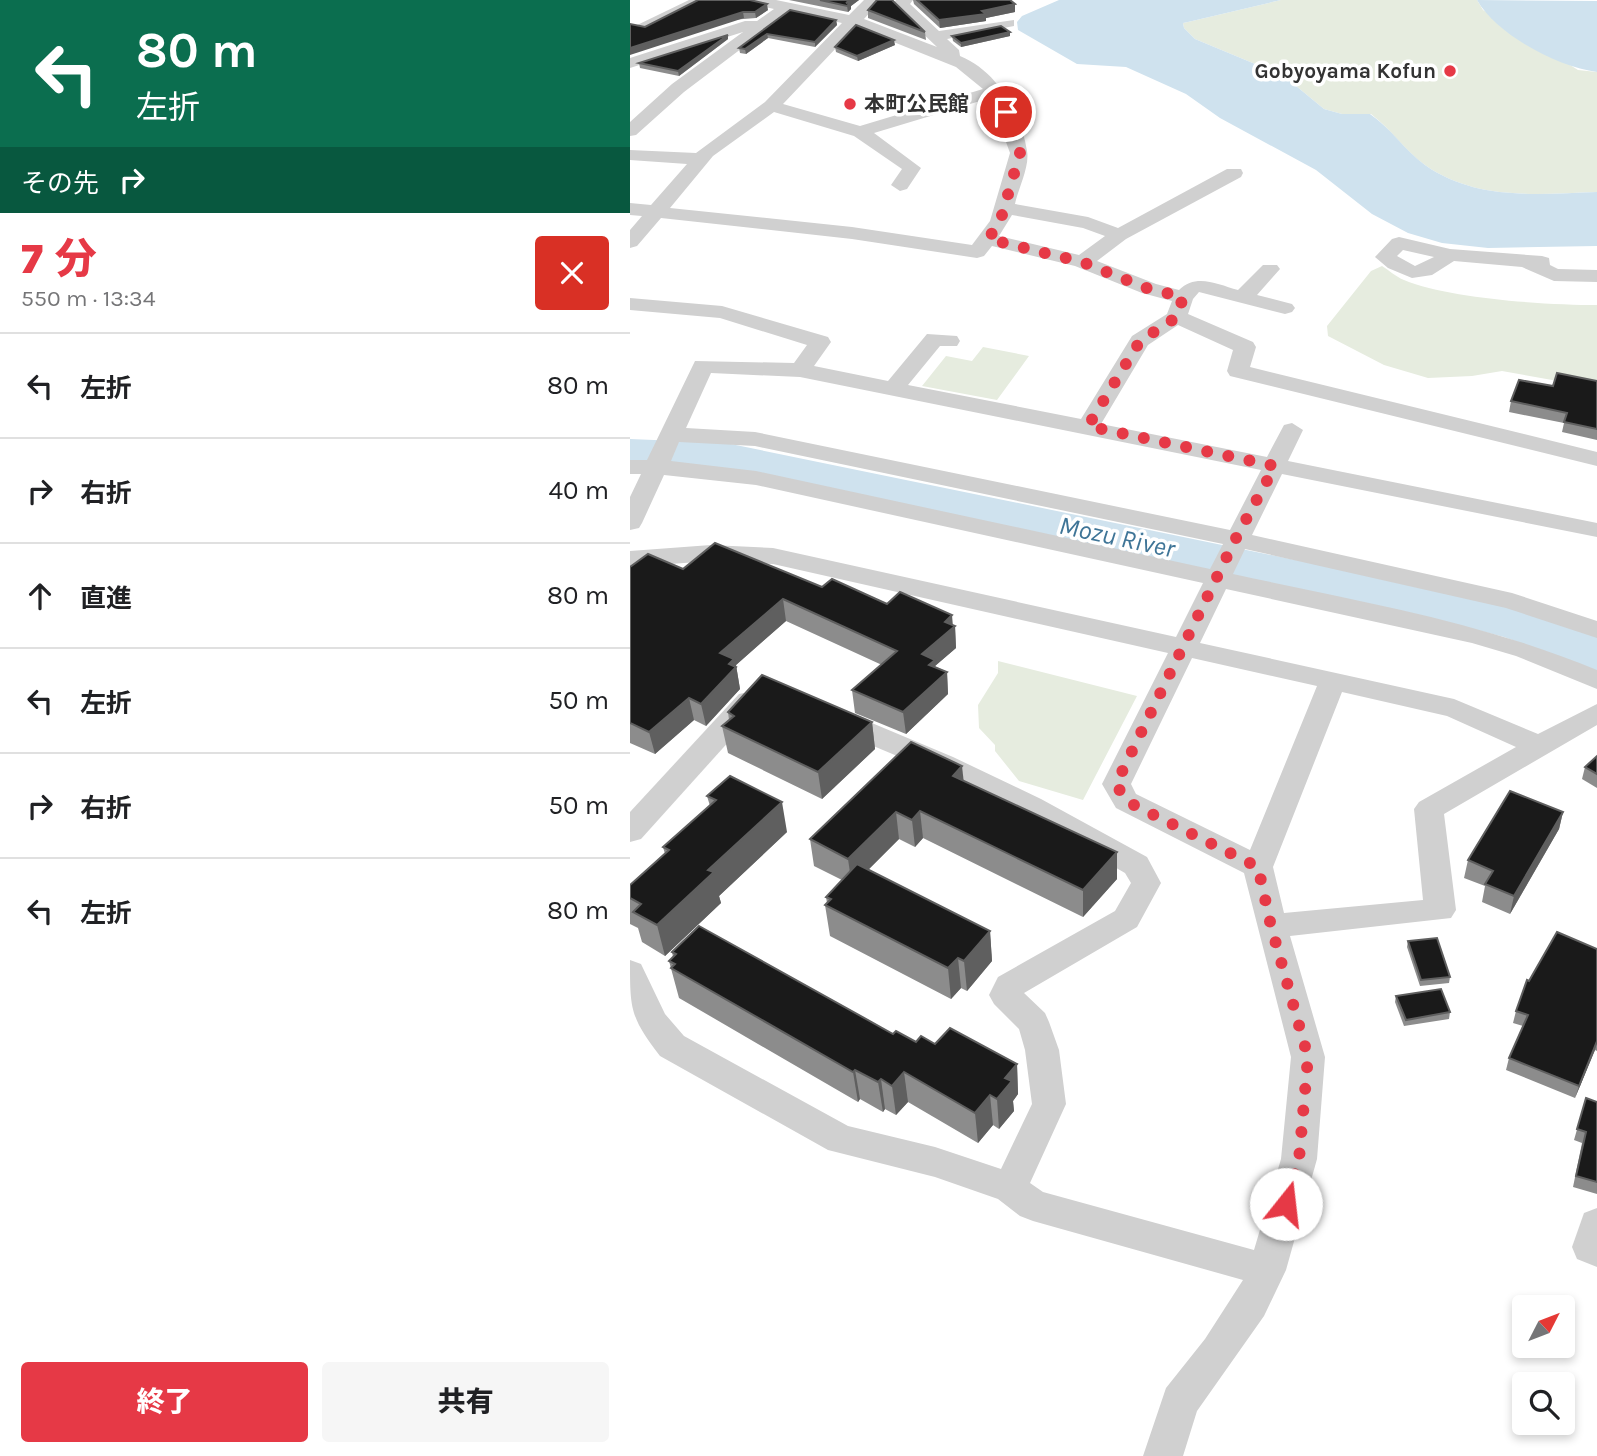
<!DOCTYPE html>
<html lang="ja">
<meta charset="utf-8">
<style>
:root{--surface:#fff;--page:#f6f6f6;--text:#202124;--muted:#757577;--line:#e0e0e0;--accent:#e63946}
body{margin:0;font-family:Karla,"Noto Sans JP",sans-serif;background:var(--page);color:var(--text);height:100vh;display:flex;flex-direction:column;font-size:26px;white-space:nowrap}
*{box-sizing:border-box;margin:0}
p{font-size:23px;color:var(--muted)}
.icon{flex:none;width:38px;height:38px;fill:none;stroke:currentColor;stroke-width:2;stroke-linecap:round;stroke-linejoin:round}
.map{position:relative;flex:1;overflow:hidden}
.details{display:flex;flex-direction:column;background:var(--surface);width:630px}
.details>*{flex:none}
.guide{background:#0b6e4f;color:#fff;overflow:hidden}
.needle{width:46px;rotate:48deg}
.fabs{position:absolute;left:882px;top:1295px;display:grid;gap:14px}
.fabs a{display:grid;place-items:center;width:63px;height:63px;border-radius:7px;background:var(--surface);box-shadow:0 4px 10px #0003;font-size:35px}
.pin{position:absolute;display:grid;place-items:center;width:60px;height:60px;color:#fff;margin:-30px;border:4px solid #fff;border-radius:50%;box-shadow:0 2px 7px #0007}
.me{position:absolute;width:77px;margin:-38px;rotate:16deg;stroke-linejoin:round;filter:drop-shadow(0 0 5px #0008)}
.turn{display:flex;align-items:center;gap:24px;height:147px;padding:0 21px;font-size:32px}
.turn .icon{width:91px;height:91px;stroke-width:2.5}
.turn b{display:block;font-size:49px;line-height:60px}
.then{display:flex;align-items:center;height:66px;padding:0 21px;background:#0003;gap:14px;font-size:26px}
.round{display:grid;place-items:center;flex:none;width:74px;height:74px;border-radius:7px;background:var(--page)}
.headline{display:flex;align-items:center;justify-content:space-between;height:119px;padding:0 21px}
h1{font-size:42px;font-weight:800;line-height:52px;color:var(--accent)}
.action{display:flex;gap:14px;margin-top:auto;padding:14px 21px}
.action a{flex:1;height:80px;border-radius:7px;background:var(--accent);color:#fff;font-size:28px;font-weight:800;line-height:80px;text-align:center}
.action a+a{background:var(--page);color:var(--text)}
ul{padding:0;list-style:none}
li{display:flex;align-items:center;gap:21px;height:105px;padding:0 21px;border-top:2px solid var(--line)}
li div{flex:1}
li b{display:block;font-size:26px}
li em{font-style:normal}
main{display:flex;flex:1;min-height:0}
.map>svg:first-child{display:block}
.green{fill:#e6ecdf}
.water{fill:#cfe2ee}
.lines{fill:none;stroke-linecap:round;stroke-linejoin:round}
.river{fill:#cfe2ee;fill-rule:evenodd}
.street{fill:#d0d0d0;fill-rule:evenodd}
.wall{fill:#8c8c8c}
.shaded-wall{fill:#5f5f5f}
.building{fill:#1a1a1a;stroke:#5f5f5f;stroke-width:2}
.route{stroke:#e63946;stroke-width:12;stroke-dasharray:0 21.6}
.poi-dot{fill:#e63946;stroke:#fff;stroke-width:2.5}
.labels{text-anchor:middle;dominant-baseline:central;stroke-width:7;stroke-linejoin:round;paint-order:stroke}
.far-poi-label{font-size:21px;font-weight:bold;fill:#333;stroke:#fff;text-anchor:end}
.water-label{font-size:26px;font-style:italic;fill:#3f7597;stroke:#fff}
</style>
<main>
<section class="details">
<div class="guide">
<div class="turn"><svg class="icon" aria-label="left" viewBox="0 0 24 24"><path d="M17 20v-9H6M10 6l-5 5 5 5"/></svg><div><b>80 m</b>左折</div></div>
<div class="then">その先<svg class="icon" aria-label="right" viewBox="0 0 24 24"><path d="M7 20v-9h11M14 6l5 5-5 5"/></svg></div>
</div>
<div class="headline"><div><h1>7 分</h1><p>550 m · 13:34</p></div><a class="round" style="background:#d93025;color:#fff"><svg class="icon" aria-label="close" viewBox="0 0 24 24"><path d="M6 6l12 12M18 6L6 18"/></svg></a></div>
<ul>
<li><svg class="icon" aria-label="left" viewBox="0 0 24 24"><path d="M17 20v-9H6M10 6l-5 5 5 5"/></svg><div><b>左折</b></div><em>80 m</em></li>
<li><svg class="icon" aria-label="right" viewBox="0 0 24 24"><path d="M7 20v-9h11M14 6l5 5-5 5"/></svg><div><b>右折</b></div><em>40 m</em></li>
<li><svg class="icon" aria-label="ahead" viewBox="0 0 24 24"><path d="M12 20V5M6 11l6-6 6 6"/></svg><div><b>直進</b></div><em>80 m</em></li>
<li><svg class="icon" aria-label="left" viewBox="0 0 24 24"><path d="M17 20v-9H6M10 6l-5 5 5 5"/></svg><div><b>左折</b></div><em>50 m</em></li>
<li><svg class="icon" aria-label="right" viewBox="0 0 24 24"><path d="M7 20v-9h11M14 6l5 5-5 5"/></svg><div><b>右折</b></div><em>50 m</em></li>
<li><svg class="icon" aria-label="left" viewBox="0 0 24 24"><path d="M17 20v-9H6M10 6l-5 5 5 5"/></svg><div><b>左折</b></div><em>80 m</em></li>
</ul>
<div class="action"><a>終了</a><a>共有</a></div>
</section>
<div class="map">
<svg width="967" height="1456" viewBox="0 0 967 1456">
<rect width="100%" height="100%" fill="#fff"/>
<g class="green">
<path d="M651 0H847L853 10 948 70 967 72V192C908 194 846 201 795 165 775 151 761 129 741 114H712L694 109 654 76 565 39 554 28 553 23 558 22Z"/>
<path d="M752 266C759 270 766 277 774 280 820 299 917 305 967 305V388L872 371 842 376 798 378 754 365 698 336 697 326 741 271Z"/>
<path d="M353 347 399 356 367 400 292 386 316 356 342 361Z"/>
<path d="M368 661 507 696 453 800 389 781 365 751V745L349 728 348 705 368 673Z"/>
</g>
<g class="water">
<path d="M429 0H651L558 22 553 23 554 28 565 39 654 76 694 109 712 114H740C761 128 775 151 795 165 846 201 908 194 967 192V246L858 248 812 243 778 233 742 214 686 170 590 118 556 94 496 67 447 64 388 30 387 22 392 16Z"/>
<path d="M847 0 967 1V72C928 67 867 35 847 0Z"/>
</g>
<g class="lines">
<path class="river" d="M0 439 96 443 816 591 908 615 967 637V671L874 637 813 621 96 469 0 465Z"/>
<g class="street">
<path d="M59 0H80L15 31H3L1 28Z"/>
<path d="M115 0H146L219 15 234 0H251L234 19 307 47 265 7 263 4 266 0H283L280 4 309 31 384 20V26L317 39 329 50 330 56C367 71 391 113 397 151 400 166 388 189 385 204L458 217 488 228 597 169H611L613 173 611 177 496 239 467 261 526 284 549 290C566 273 587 284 608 290L633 265H647L650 269 627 295 662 304 665 308 662 312 655 314 569 292 563 299 558 314 623 342 626 347 620 367 967 452V466L600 376 597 371 603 350 548 325 518 345 471 424 637 457 654 425 662 423 673 430 658 461 967 523V537L652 474 622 535 882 593 967 621V638L876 608 615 549 603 574C726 601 850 621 967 670V689L886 656 842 643 596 589 570 643 824 699 908 734 967 704V725L814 814 826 910 821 918 660 936 695 1057 687 1159 656 1270 634 1316 567 1411 553 1456H513L536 1388 575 1339 613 1280 403 1221 390 1216 368 1199 305 1177 198 1150 30 1056C0 1017 0 1009 0 960L11 964 35 1014 54 1036 218 1126 305 1147 371 1169 402 1104 395 1050 389 1029 364 1004 359 995 368 977 485 911 501 883 495 873 391 813 303 771 198 727 194 720 198 713 208 711 218 713 323 757 411 799 517 857 531 883 507 927 394 993 415 1013 419 1022 429 1050 436 1104 400 1183 413 1192 624 1250 651 1159 661 1057 614 873 486 808 472 784 538 653 143 564 81 561 0 567V551L81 545 143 548 546 637 573 583 126 485 34 475 12 523 9 528 0 530V497L11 474H0V460H17L65 361 164 363 177 345 90 318 0 310V298L92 306 198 337 201 342 184 366 258 381 297 334 327 336 330 341 327 346H310L278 385 451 419 502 336 537 314 542 301 512 293 445 266 362 246 354 256 347 258 222 239 31 218 7 246 0 248V230L12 216 0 215V203L21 205 57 164 0 160V150L66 153 135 102 212 23 160 12 54 92 6 135 0 136V122L42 84 113 32 0 68V58L115 21H127L144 9 117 3ZM226 27 326 67 353 89 230 126 153 104ZM360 98 380 153 360 221 342 245 222 227 40 208 83 156 144 112 224 136 272 169 261 185 270 191 277 189 291 168 244 133ZM382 215 453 228 475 236 449 255 369 236ZM81 373 170 377 631 470 600 530 125 432 56 428ZM49 442 125 446 593 544 580 569 126 471 41 461ZM562 658 687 686 620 850 506 794 501 784ZM712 692 817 716 886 747 789 802 784 809 793 900 654 913 643 867Z"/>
<path d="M769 237 820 249 912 256 919 258 920 265 928 269 967 270V282L924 281 892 267 824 261 802 275 782 278 758 268 745 257 762 239ZM773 250 804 257 785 266 767 256Z"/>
<path d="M119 692 129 694 133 701 129 708 11 839 0 842V812L109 694Z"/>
<path d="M967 1208V1267L947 1259 942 1247 954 1213Z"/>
</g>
</g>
<g class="wall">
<path d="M68 0 138 10 126 18 15 27Z"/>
<path d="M159 0H229L221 6V9L218 12Z"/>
<path d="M283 0H380L385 12 356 18V21L310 28 284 4Z"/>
<path d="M263 1 295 32 296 40 238 18V10Z"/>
<path d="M160 10 206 20 207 25 185 47 138 38 116 54 110 53 109 48Z"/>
<path d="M380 32V36L331 47 323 41 322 36Z"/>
<path d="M98 35V39L49 76 10 68 9 63Z"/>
<path d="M265 45 228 61 206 52 205 47Z"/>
<path d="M967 381V440L932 432 934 423 879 412 881 401 923 386Z"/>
<path d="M0 567 53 569 192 587 323 626H325L326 648 305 666 317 672 318 694 276 734 225 713 222 690 252 665 156 621 106 665 110 689 76 726 64 720 25 754 0 743Z"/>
<path d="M98 712 242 722 245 749 192 799 98 753 92 726 99 720Z"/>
<path d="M967 756V788L952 779 955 767Z"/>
<path d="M333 780 487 879 453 917 293 838 285 847 269 839 238 870 360 931 362 961 337 991 331 988 321 999 200 936 195 905 197 903 196 897 212 880 184 866 180 839Z"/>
<path d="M77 796 157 832 89 896 91 903 35 956 12 942 8 928 0 924V885L35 854 33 847 80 806Z"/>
<path d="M933 812 929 829 880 914 852 902 855 886 834 878 838 860Z"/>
<path d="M778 941 820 977 819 983 790 986 777 947Z"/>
<path d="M967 949V1051L965 1050 945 1098 876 1070 879 1058 893 1026 883 1023 886 1011 899 981Z"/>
<path d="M42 952 286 1042 305 1044 387 1064 388 1094 383 1101 384 1111 369 1129 363 1125 348 1143 278 1102 266 1115 255 1109 253 1112 230 1099 228 1102 49 998 39 961 43 957Z"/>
<path d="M766 996 820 1012 819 1019 774 1026 765 1002Z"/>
<path d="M956 1098 967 1102V1194L943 1187 952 1143 944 1140Z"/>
</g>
<g class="shaded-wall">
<path d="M220 0H229L221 6V9L218 12 217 6 216 3Z"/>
<path d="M137 4 138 10 126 18 125 12Z"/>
<path d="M385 4V12L356 18V21L310 28 309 20Z"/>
<path d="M113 12 114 18 0 55V48Z"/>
<path d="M206 20 207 25 185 47V42Z"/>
<path d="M380 32V36L331 47V43Z"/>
<path d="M137 34 138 38 116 54 115 49Z"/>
<path d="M98 35V39L49 76 48 71Z"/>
<path d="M264 40 265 45 228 61 227 56Z"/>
<path d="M153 599 156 621 106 665 110 689 76 726 71 704 90 653Z"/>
<path d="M322 615 323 627 325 626 326 648 305 666 307 681 317 672 318 694 276 734 273 712 292 654 315 622Z"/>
<path d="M59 698 64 720 25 754 19 732Z"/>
<path d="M242 722 245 749 192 799 188 772Z"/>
<path d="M332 766 335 793 323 776Z"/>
<path d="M152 802 157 832 89 896 91 903 35 956 27 925 78 870Z"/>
<path d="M290 811 293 838 285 847 282 820Z"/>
<path d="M266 812 269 839 222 886 218 859Z"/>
<path d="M933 812 929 829 880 914 884 896Z"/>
<path d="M487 852V879L453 917V890Z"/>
<path d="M360 931 362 961 337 991 334 961Z"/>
<path d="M328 958 331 988 321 999 318 968Z"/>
<path d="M967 1041 965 1050 945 1098 949 1086Z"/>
<path d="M387 1064 388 1094 383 1101 384 1111 369 1129 367 1099 375 1078Z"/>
<path d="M225 1070 230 1099 228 1102 223 1072Z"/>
<path d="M274 1072 278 1102 266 1115 262 1086Z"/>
<path d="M251 1079 255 1109 253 1112 248 1082Z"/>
<path d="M360 1095 363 1125 348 1143 345 1113Z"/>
</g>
<g class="building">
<path d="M68 0H120L137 4 125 12H113L0 48V24L15 27Z"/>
<path d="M190 0H220L216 3 221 2 217 6Z"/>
<path d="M247 0H262L295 32 238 10Z"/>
<path d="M287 0H380L385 4 352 11 356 14 309 20Z"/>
<path d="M160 10 206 20 185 42 137 34 115 49 109 48Z"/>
<path d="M226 25 264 40 227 56 205 47Z"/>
<path d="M371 26 380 32 331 43 322 36Z"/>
<path d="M98 35 48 71 9 63Z"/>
<path d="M927 373 967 381V429L934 422 937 413 881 401 889 380 923 386Z"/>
<path d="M85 543 192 587 202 579 257 604 270 592 322 615 315 622 325 626 292 654 305 660 299 665 317 672 273 712 222 690 267 651 153 599 90 653 104 659 99 664 106 667 71 704 59 698 19 732 0 723V567L18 554 53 569Z"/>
<path d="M132 675 242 722 188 772 92 726 104 716 98 712Z"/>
<path d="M281 742 332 766 323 776 487 852 453 890 290 811 282 820 266 812 218 859 180 839Z"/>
<path d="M967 756V774L955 767Z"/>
<path d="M100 776 152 802 78 870 84 872 27 925 3 912 11 904 0 898V885L39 850 33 847 86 800 77 796Z"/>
<path d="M880 791 933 812 884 896 855 884 863 871 838 860Z"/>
<path d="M227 864 360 931 334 961 328 958 318 968 195 905 201 899 196 897Z"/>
<path d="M69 926 263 1034 266 1031 286 1042 291 1036 305 1044 320 1028 387 1064 375 1078 382 1081 367 1099 360 1095 345 1113 274 1072 262 1086 251 1079 248 1082 225 1070 223 1072 41 968 45 964 39 961 46 954 42 952Z"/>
<path d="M927 932 967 949V1041L949 1086 879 1058 898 1015 886 1011 897 980 899 981Z"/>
<path d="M807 938 820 977 791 980 778 941Z"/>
<path d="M811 989 820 1012 776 1020 766 996Z"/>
<path d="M956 1098 967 1102V1182L946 1176 956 1132 947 1129Z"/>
</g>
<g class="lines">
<path class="route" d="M376 112 390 153 370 222 358 239 452 262 519 289 553 297 547 317 510 341 458 426 645 466 605 540 486 784 496 801 628 867 641 926 678 1057 669 1159 656 1204"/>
</g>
<g class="poi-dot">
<circle cx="820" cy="71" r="7"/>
<circle cx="220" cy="104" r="7"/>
</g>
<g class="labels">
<g class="far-poi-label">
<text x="806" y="71">Gobyoyama Kofun</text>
<text x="234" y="104" text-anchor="start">本町公民館</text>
</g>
<g class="water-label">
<text transform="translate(487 537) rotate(12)">Mozu River</text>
</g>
</g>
</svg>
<div class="fabs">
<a><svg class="needle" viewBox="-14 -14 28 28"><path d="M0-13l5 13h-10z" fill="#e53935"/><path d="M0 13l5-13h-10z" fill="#757577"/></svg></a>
<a><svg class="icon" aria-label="search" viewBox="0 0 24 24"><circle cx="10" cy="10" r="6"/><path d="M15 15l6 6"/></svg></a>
</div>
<div class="pin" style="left:376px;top:112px;background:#d93025"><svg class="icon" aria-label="arrive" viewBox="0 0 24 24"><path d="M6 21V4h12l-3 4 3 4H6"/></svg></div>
<svg class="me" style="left:656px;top:1204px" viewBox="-20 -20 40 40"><circle r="19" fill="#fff"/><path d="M0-13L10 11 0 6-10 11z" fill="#e63946"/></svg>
</div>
</main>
